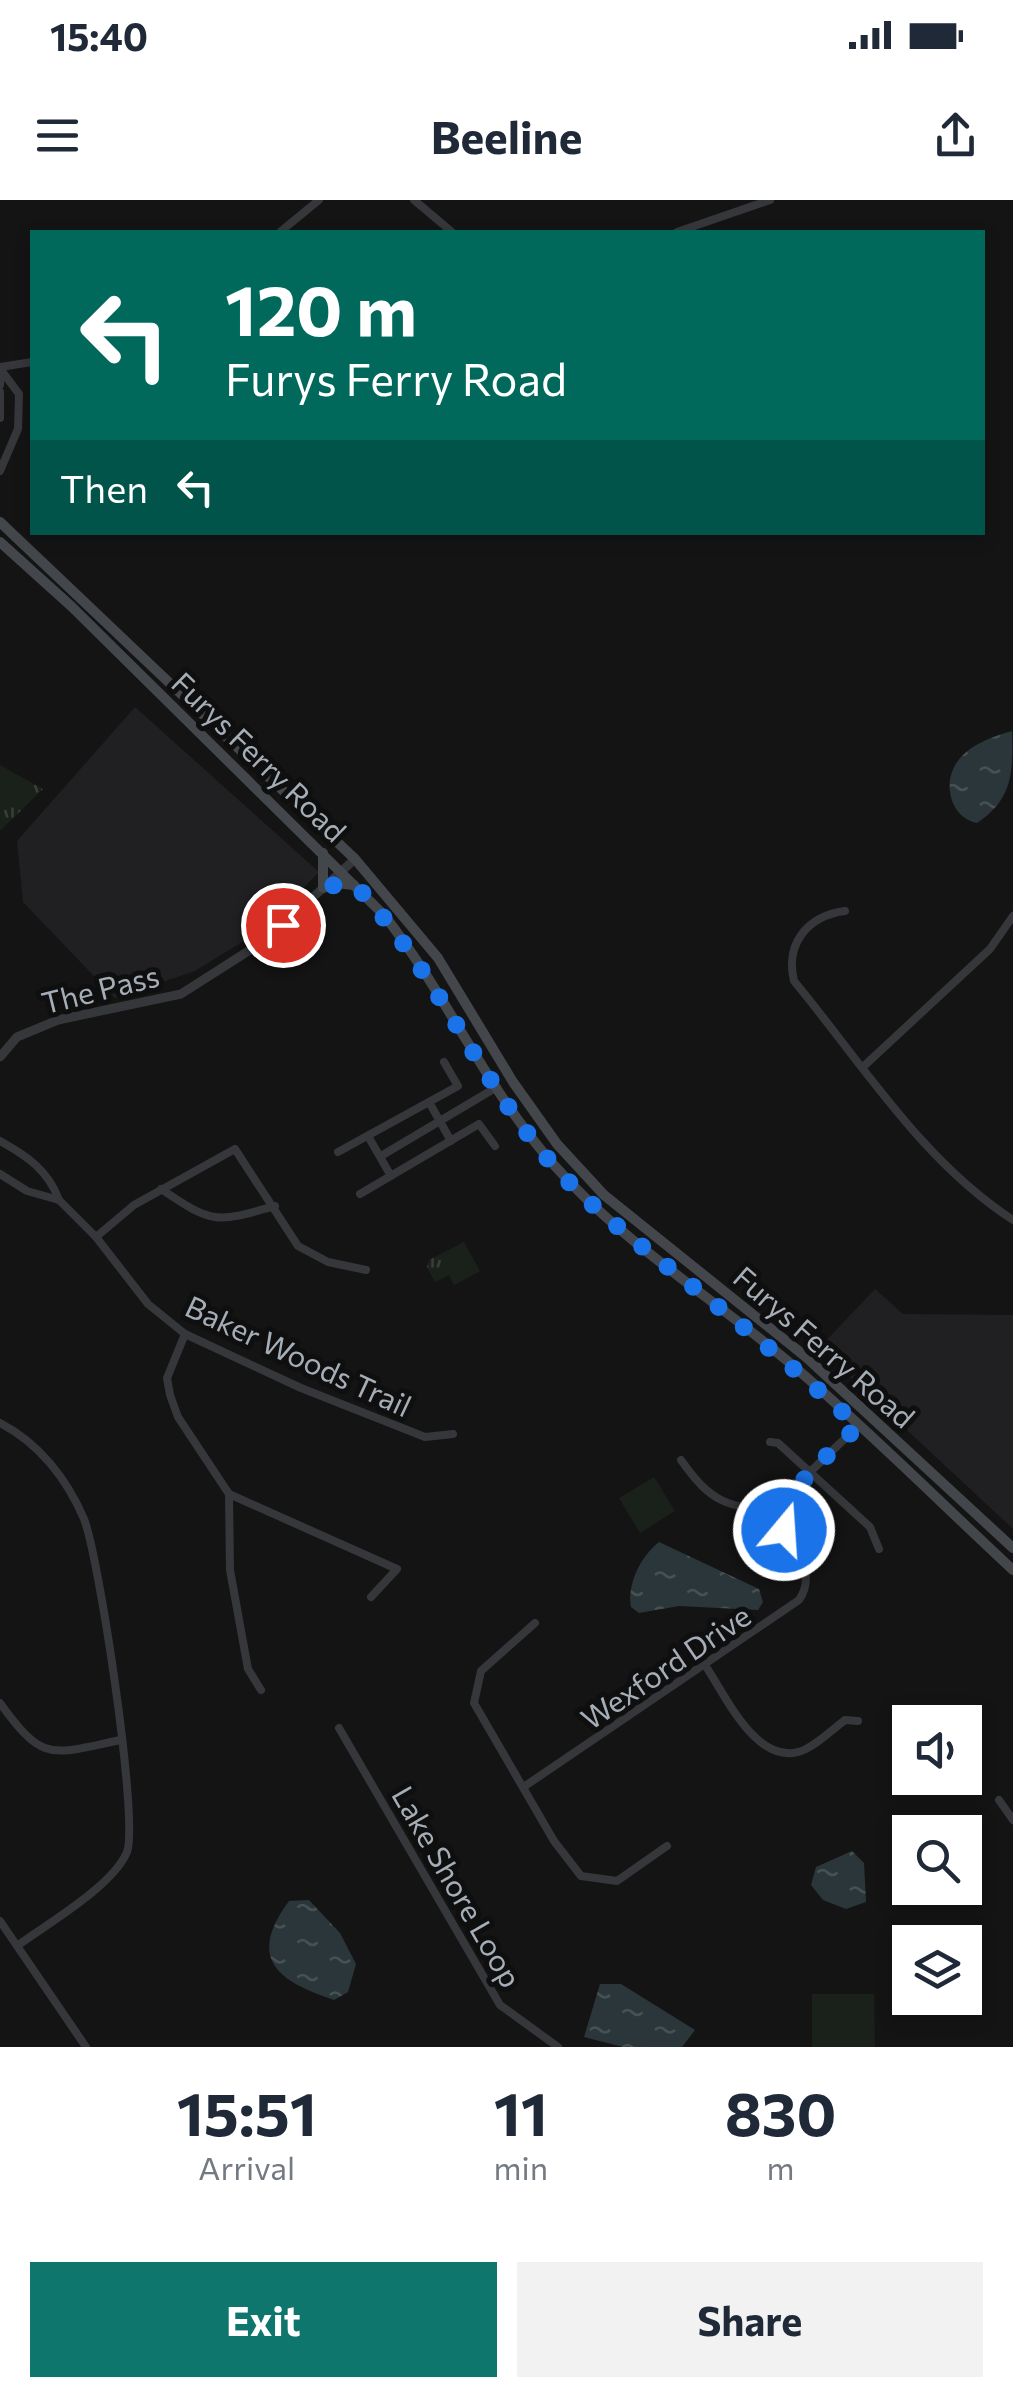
<!DOCTYPE html>
<style>
:root{--surface:#fff;--page:#f2f2f3;--text:#1f2937;--muted:#747a83;--accent:#0f766e}
body{margin:0;font-family:Commissioner,sans-serif;background:var(--page);color:var(--text);height:100vh;display:flex;flex-direction:column;font-size:38px;white-space:nowrap}
*{box-sizing:border-box;margin:0}
p{font-size:32px;color:var(--muted)}
.icon{flex:none;width:55px;height:55px;fill:none;stroke:currentColor;stroke-width:2;stroke-linecap:round;stroke-linejoin:round}
.map{position:relative;height:1847px;overflow:hidden}
.panel{display:flex;flex-direction:column;background:var(--surface);flex:1}
.panel>*{flex:none}
.guide{position:absolute;left:30px;top:30px;width:955px;height:305px;border-radius:0px;box-shadow:0 5px 15px #0003;background:#00695c;color:#fff;overflow:hidden}
.controls{position:absolute;left:892px;top:1505px;display:grid;gap:20px}
.controls a{display:grid;place-items:center;width:90px;height:90px;border-radius:0px;background:var(--surface);box-shadow:0 5px 15px #0003;font-size:50px}
.pin{position:absolute;display:grid;place-items:center;width:85px;height:85px;color:#fff;margin:-42px;border:5px solid #fff;border-radius:50%;box-shadow:0 2px 10px #0007}
.me{position:absolute;width:110px;margin:-55px;rotate:18deg;stroke-linejoin:round;filter:drop-shadow(0 0 8px #0008)}
.turn{display:flex;align-items:center;gap:35px;height:210px;padding:0 30px;font-size:45px}
.turn .icon{width:130px;height:130px;stroke-width:2.5}
.turn b{display:block;font-size:70px;line-height:85px}
.then{display:flex;align-items:center;height:95px;padding:0 30px;background:#0003;gap:20px;font-size:38px}
.eta{display:flex;justify-content:space-evenly;align-items:center;height:170px;text-align:center}
.eta b{font-size:60px;font-weight:700;line-height:70px}
.cta{display:flex;gap:20px;margin-top:auto;padding:20px 30px}
.cta a{flex:1;height:115px;border-radius:0px;background:var(--accent);color:#fff;font-size:40px;font-weight:700;line-height:115px;text-align:center}
.cta a+a{background:var(--page);color:var(--text)}
.status{display:flex;justify-content:space-between;align-items:center;height:70px;padding:0 50px;background:var(--surface);direction:ltr}
.status svg{height:28px;fill:currentColor}
header{display:flex;justify-content:space-between;align-items:center;height:130px;padding:0 30px;background:var(--surface);font-size:45px;font-weight:700}
.map>svg:first-child{display:block}
.built{fill:#202022}
.grass{fill:url(#grass-tufts)}
.pitch{fill:#1a201a}
.water{fill:url(#water-ripples)}
.lines{fill:none;stroke-linecap:round;stroke-linejoin:round}
.minor{stroke:#35373a;stroke-width:8}
.tertiary{stroke:#35373a;stroke-width:9}
.secondary{stroke:#43464a;stroke-width:10}
.route{stroke:#1a73e8;stroke-width:18;stroke-dasharray:0 32.4}
.labels{text-anchor:middle;dominant-baseline:central;stroke-width:10;stroke-linejoin:round;paint-order:stroke}
.street-label{font-size:30px;fill:#a5aeb6;stroke:#0f0f10}
</style>
<div class="status"><b>15:40</b><svg viewBox="0 0 49 12"><path d="M0 12V9h3v3zM5 12V6h3v6zM10 12V3h3v9zM15 12V0h3v12zM26 1h20v11H26zM47 4h2v5h-2z"/></svg></div>
<header><svg class="icon" aria-label="menu" viewBox="0 0 24 24"><path d="M4 6h16M4 12h16M4 18h16"/></svg>Beeline<svg class="icon" aria-label="share" viewBox="0 0 24 24"><path d="M12 15V3M7 8l5-5 5 5M5 13v7h14v-7"/></svg></header>
<div class="map">
<svg width="1013" height="1847" viewBox="0 0 1013 1847">
<defs>
<pattern id="grass-tufts" width="24" height="20" patternUnits="userSpaceOnUse" patternTransform="scale(2.5)"><rect width="24" height="20" fill="#1a201a"/><path d="M3 7l-1-3M5 7V3M7 7l1-3M15 17l-1-3M17 17v-4M19 17l1-3" fill="none" stroke="#383e39"/></pattern>
<pattern id="water-ripples" width="26" height="14" patternUnits="userSpaceOnUse" patternTransform="scale(2.5)"><rect width="26" height="14" fill="#2a3639"/><path d="M2 4q2-2 4 0t4 0M15 11q2-2 4 0t4 0" fill="none" stroke="#465153"/></pattern>
</defs>
<rect width="100%" height="100%" fill="#141415"/>
<g class="built">
<path d="M135 507 319 672 265 728 195 771 115 798 23 702 17 641Z"/>
<path d="M875 1089 903 1114 1013 1115V1329L819 1148Z"/>
</g>
<g class="grass">
<path d="M0 565 43 589 0 631Z"/>
<path d="M464 1042 480 1071 454 1085 449 1075 435 1082 427 1067 429 1060Z"/>
</g>
<g class="pitch">
<path d="M654 1277 675 1311 640 1333 619 1298Z"/>
<path d="M812 1794H874L875 1847H812Z"/>
</g>
<g class="water">
<path d="M1012 531C1013 573 1013 599 977 623 948 617 941 578 961 557 974 543 994 536 1012 531Z"/>
<path d="M659 1342 759 1389 763 1402 758 1410 679 1406 639 1413 631 1407C627 1385 640 1357 659 1342Z"/>
<path d="M852 1651 864 1663 866 1702 846 1709 823 1700 811 1685 816 1667Z"/>
<path d="M309 1700 340 1733 356 1764 348 1792 334 1800C276 1781 247 1758 289 1701Z"/>
<path d="M600 1784H621L695 1830 682 1847H623L584 1837Z"/>
</g>
<g class="lines">
<g class="minor">
<path d="M414 0 452 32"/>
<path d="M280 32 319 0"/>
<path d="M677 32 770 0"/>
<path d="M0 167 32 162"/>
<path d="M0 185 1 170 19 194 18 229 0 271"/>
<path d="M0 192V218"/>
<path d="M845 711C807 716 785 744 794 781 862 863 922 961 1013 1020"/>
<path d="M864 866 990 749 1013 716"/>
<path d="M429 902 451 941"/>
<path d="M368 936 391 976"/>
<path d="M0 941C27 956 48 970 59 1000"/>
<path d="M338 952 458 886 444 862"/>
<path d="M381 956 497 887"/>
<path d="M0 974 27 991 59 1000 96 1037 148 1104 185 1134 301 1188 425 1237 453 1234"/>
<path d="M161 989C213 1024 215 1023 275 1006"/>
<path d="M360 994 479 924 495 946"/>
<path d="M96 1037 134 1005 235 949 298 1046 328 1062 366 1070"/>
<path d="M185 1134 167 1178 170 1195 178 1217 229 1294 230 1370 248 1469 261 1490"/>
<path d="M0 1223C39 1243 67 1279 84 1319 99 1357 139 1620 127 1652 113 1686 47 1724 17 1746"/>
<path d="M770 1242 778 1243 870 1327 879 1349"/>
<path d="M681 1260C712 1304 726 1306 779 1312"/>
<path d="M229 1294 397 1369 371 1397"/>
<path d="M535 1423 481 1471 474 1503 554 1641 581 1676 617 1681 667 1646"/>
<path d="M705 1465C726 1496 759 1572 806 1549 820 1542 833 1529 845 1520L858 1521"/>
<path d="M0 1503C44 1564 51 1554 121 1540"/>
<path d="M339 1528 500 1805 558 1847"/>
<path d="M525 1586 799 1400C820 1370 787 1341 779 1312L810 1272 858 1226"/>
<path d="M999 1600 1013 1620"/>
<path d="M0 1721 86 1847"/>
</g>
<path class="tertiary" d="M0 857 17 837 58 820 181 794 267 739 355 659"/>
<g class="secondary">
<path d="M0 322 355 659 438 758 513 882 557 944 604 995 806 1157 1013 1348"/>
<path d="M0 342 71 406 384 715C446 794 487 890 554 965 624 1045 717 1100 797 1169 871 1233 941 1303 1013 1370"/>
<path d="M323 653V688L336 683 354 685"/>
</g>
</g>
<g class="lines">
<path class="route" d="M283 725C304 705 325 676 356 686 436 770 478 879 553 965 596 1013 647 1050 696 1089 752 1133 806 1178 858 1226L810 1272 779 1312 784 1330"/>
</g>
<g class="labels">
<g class="street-label">
<text transform="translate(260 556) rotate(44)">Furys Ferry Road</text>
<text transform="translate(100 788) rotate(-14)">The Pass</text>
<text transform="translate(825 1146) rotate(41)">Furys Ferry Road</text>
<text transform="translate(299 1155) rotate(25)">Baker Woods Trail</text>
<text transform="translate(665 1466) rotate(-34)">Wexford Drive</text>
<text transform="translate(458 1686) rotate(60)">Lake Shore Loop</text>
</g>
</g>
</svg>
<div class="controls">
<a><svg class="icon" aria-label="sound" viewBox="0 0 24 24"><path d="M4 9h4l5-4v14l-5-4H4zM17 9q2 3 0 6"/></svg></a>
<a><svg class="icon" aria-label="search" viewBox="0 0 24 24"><circle cx="10" cy="10" r="6"/><path d="M15 15l6 6"/></svg></a>
<a><svg class="icon" aria-label="layers" viewBox="0 0 24 24"><path d="M12 4l9 5-9 5-9-5zM3 14l9 5 9-5"/></svg></a>
</div>
<div class="pin" style="left:283px;top:725px;background:#d93025"><svg class="icon" aria-label="arrive" viewBox="0 0 24 24"><path d="M6 21V4h12l-3 4 3 4H6"/></svg></div>
<svg class="me" style="left:784px;top:1330px" viewBox="-20 -20 40 40"><circle r="17" fill="#1a73e8" stroke="#fff" stroke-width="3"/><path d="M0-11L8 9 0 5-8 9z" fill="#fff"/></svg>
<div class="guide">
<div class="turn"><svg class="icon" aria-label="left" viewBox="0 0 24 24"><path d="M17 20v-9H6M10 6l-5 5 5 5"/></svg><div><b>120 m</b>Furys Ferry Road</div></div>
<div class="then">Then<svg class="icon" aria-label="left" viewBox="0 0 24 24"><path d="M17 20v-9H6M10 6l-5 5 5 5"/></svg></div>
</div>
</div>
<section class="panel">
<div class="eta">
<div><b>15:51</b><p>Arrival</p></div>
<div><b>11</b><p>min</p></div>
<div><b>830</b><p>m</p></div>
</div>
<div class="cta"><a>Exit</a><a>Share</a></div>
</section>
